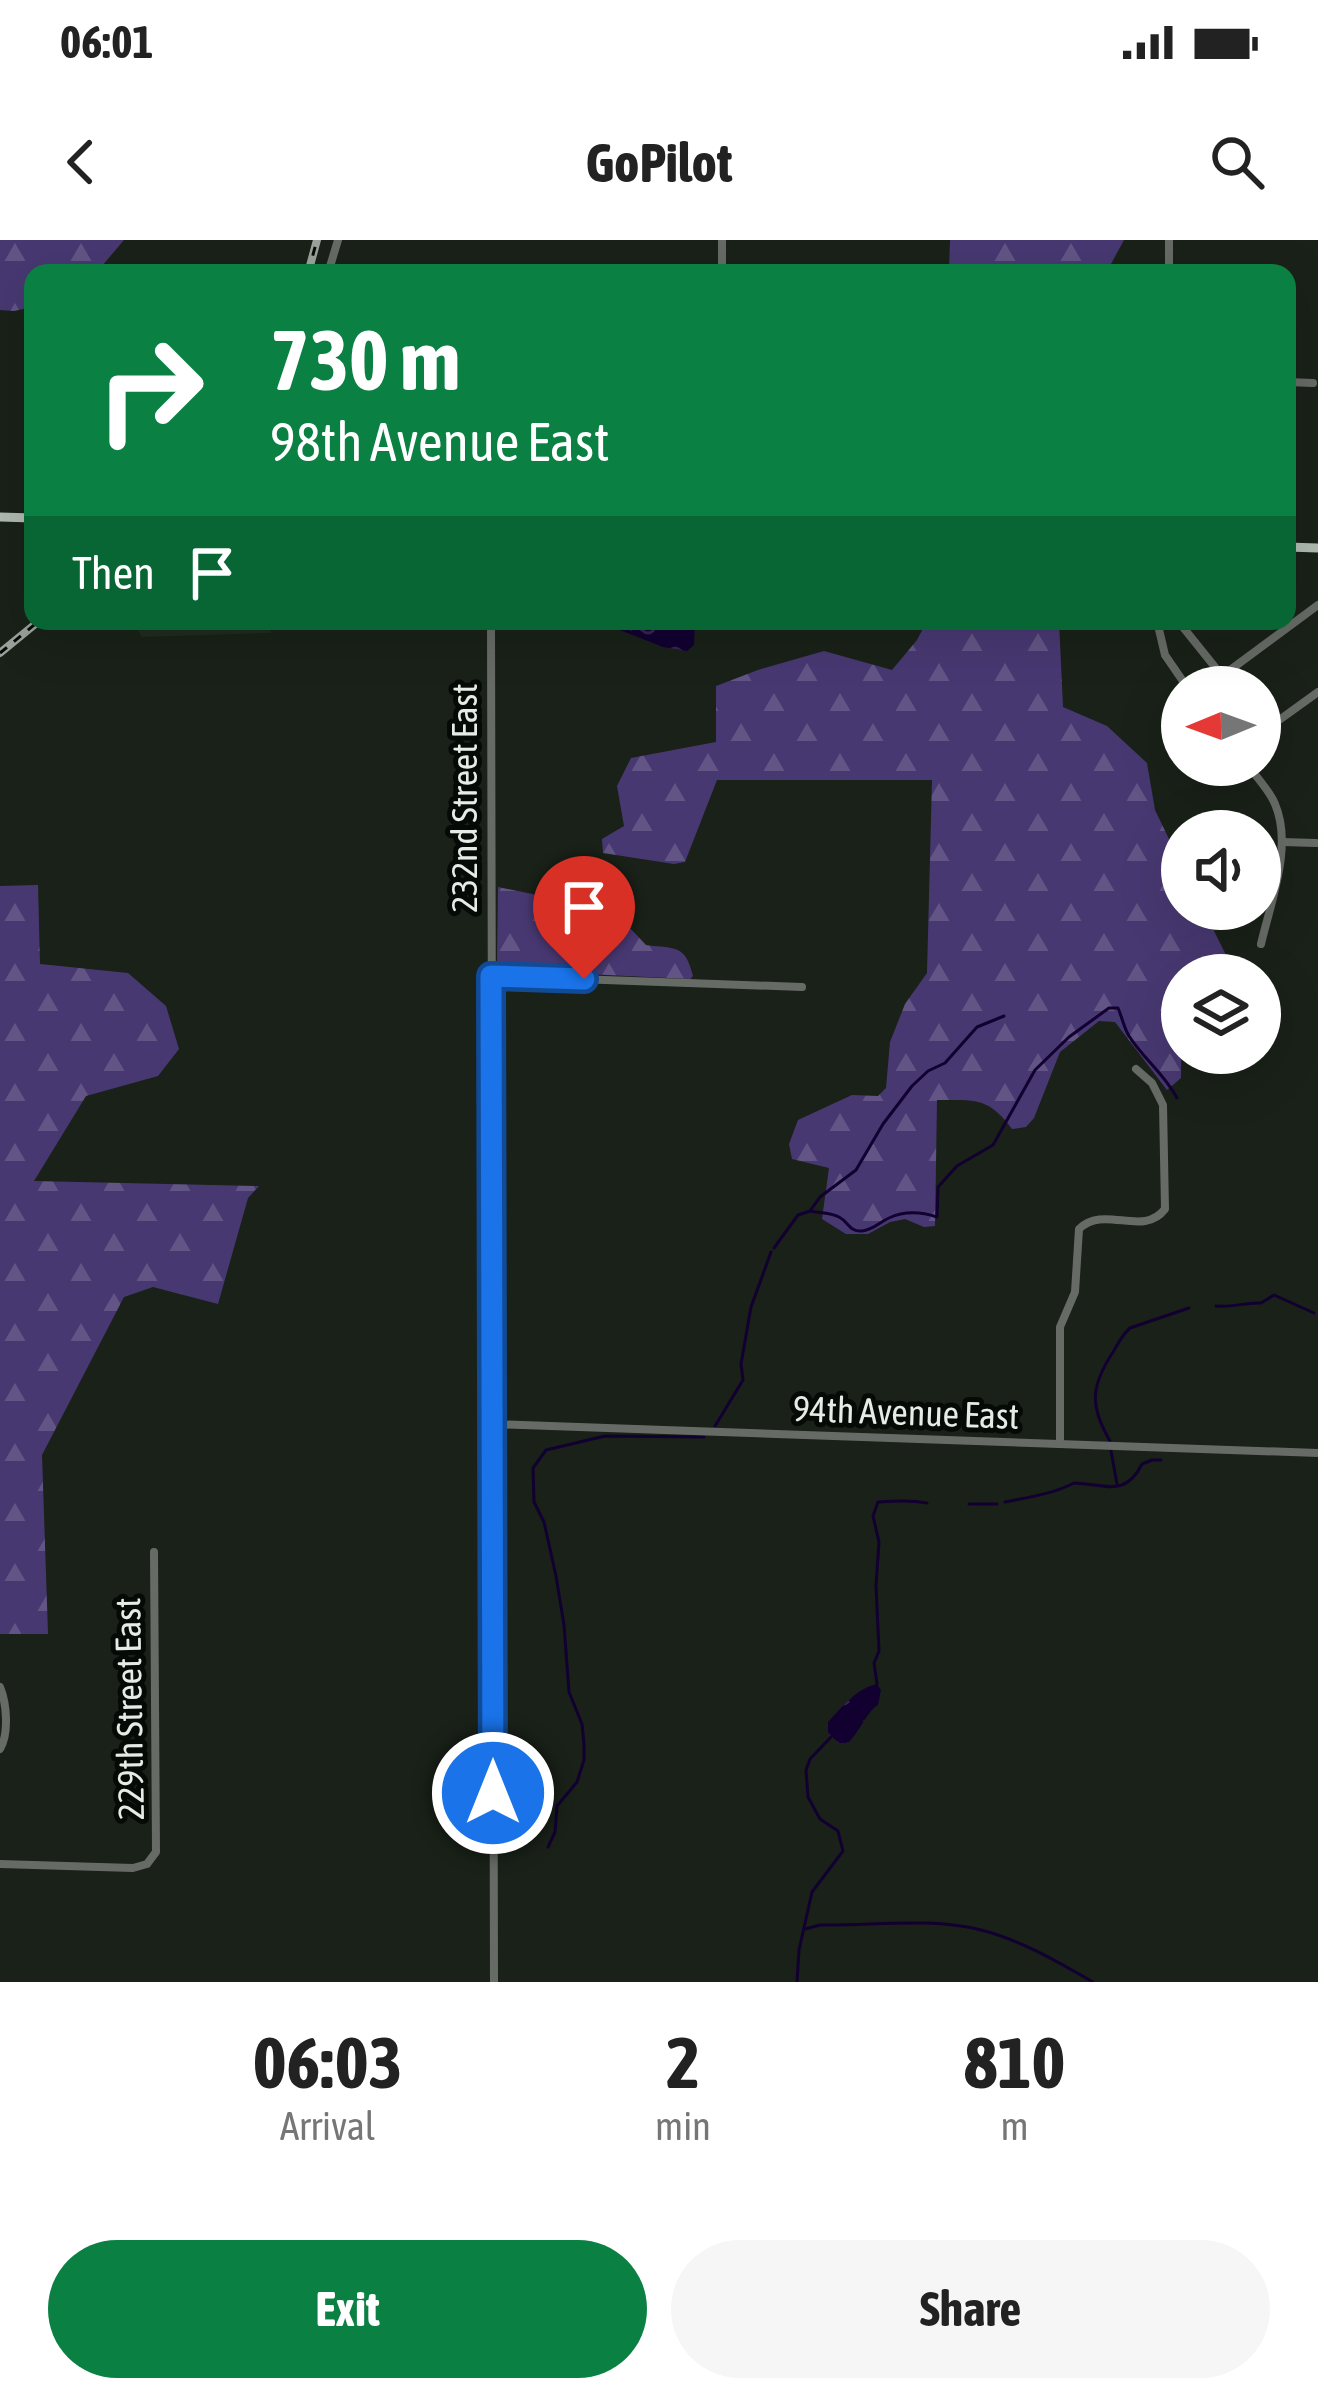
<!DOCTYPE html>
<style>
:root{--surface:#fff;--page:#f6f6f6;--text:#222;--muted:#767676;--accent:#0b8043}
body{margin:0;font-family:"Asap Condensed",sans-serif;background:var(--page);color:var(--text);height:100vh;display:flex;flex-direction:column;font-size:45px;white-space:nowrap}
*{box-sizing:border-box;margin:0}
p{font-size:39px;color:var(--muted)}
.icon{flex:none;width:66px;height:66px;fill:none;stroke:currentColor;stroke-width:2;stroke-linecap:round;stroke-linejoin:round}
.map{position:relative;height:1742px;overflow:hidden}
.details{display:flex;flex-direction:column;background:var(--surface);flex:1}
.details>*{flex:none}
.banner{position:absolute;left:24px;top:24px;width:1272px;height:366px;border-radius:24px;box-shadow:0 12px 48px #0002;background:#0b8043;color:#fff;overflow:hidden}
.needle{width:78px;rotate:269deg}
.fabs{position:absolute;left:1161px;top:426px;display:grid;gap:24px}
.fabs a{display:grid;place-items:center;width:120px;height:120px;border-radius:50%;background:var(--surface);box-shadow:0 12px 48px #0002;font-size:60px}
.pin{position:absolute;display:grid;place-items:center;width:102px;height:102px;color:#fff;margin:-123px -51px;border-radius:50% 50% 50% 0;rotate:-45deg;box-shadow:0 0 12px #0007}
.pin .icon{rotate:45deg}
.me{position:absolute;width:132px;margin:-66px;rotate:0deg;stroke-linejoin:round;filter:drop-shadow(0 0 9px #0008)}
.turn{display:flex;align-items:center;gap:42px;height:252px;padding:0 48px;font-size:54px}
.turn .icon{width:156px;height:156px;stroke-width:2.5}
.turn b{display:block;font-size:84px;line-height:102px}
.then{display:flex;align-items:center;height:114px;padding:0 48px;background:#0003;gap:24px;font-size:45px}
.eta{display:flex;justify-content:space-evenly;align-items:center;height:204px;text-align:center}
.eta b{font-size:72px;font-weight:700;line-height:84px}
.button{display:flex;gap:24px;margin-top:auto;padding:24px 48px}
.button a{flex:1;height:138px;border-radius:72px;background:var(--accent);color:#fff;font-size:48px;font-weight:700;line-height:138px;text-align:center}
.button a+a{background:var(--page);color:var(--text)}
.status{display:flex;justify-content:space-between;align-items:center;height:84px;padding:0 60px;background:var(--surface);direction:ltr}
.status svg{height:33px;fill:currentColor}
header{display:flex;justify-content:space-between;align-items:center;height:156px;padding:0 48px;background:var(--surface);font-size:54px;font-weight:700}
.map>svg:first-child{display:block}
.built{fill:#1f2c1f}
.forest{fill:url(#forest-firs)}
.water{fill:url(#water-ripples)}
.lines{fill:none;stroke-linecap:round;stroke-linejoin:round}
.stream{stroke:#120031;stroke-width:3}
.minor{stroke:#676b66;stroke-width:8}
.major{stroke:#b0bab0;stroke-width:9}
.rail-casing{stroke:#9ba29b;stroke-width:8}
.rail{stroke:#060a06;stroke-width:3;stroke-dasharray:9;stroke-linecap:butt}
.route-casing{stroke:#114b97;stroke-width:30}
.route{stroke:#1a73e8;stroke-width:21}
.labels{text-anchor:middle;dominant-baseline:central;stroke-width:10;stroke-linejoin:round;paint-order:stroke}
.street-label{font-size:36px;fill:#e5ebe5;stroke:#060a06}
</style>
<div class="status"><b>06:01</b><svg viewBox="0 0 49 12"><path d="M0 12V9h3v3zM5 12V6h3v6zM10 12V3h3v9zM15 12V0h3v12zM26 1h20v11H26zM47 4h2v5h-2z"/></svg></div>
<header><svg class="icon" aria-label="back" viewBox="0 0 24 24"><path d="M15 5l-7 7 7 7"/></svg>GoPilot<svg class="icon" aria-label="search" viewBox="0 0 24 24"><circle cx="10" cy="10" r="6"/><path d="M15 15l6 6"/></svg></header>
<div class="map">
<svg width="1318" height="1742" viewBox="0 0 1318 1742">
<defs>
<pattern id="forest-firs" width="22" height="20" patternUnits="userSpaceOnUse" patternTransform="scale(3)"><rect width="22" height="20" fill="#483872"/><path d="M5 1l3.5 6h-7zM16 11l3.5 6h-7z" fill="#625586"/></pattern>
<pattern id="water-ripples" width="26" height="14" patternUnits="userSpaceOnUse" patternTransform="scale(3)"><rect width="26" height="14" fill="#120031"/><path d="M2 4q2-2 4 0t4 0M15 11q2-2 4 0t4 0" fill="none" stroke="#34254f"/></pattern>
</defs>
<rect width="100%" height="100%" fill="#192118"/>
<path class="built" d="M132 381H271V393L142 397Z"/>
<g class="forest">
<path d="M0 0H124L96 33H33V67L14 71 0 70Z"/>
<path d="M950 0H1124L1106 33H949Z"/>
<path d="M927 381H1059L1063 467 1107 486 1147 523 1155 570 1182 626V669H1203L1236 735H1182L1181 838 1167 850 1115 782 1099 781 1060 812 1034 878 1026 887 1012 889C989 857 975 860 937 860L935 986 924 987 905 979 890 982 868 994H846L822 979 829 928 792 919 789 904 798 880 852 855 878 856 886 848 890 802 905 764 927 733 932 540H717L685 622 674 624 603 613 602 599 624 586 617 546 631 518 716 502V446L758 430 824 411 892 430 917 400Z"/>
<path d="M38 645 40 724 128 733 166 766 179 809 158 836 86 856 34 941 259 946 248 958 218 1064 153 1047 124 1057 42 1215 48 1394H0V646Z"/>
<path d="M498 647 581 664 584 682 629 687 646 705C676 709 685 704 693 736L690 739 501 730 497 724Z"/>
</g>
<g class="water">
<path d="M597 381H695L694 405 687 411 663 407Z"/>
<path d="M877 1444 881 1450 878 1465C868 1470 859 1493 848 1503H838L828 1492V1482C842 1467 857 1448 877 1444Z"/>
</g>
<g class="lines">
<g class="stream">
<path d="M810 971C818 973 831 972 839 977 849 982 849 992 862 991 873 990 880 982 889 978 904 971 922 972 937 977L938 947 957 926 993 905 1035 830 1069 797 1109 768H1118C1122 777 1124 788 1129 796 1143 818 1165 835 1177 858"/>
<path d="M774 1008 798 975 810 971 820 957 856 930 883 884 912 846 928 831 945 823 977 787 1004 776"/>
<path d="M1216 1066C1232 1068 1246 1062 1261 1063L1274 1055 1314 1073"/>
<path d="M715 1186 743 1140 741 1124 751 1067 771 1012"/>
<path d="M1110 1201C1089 1165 1091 1146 1113 1112 1119 1102 1122 1095 1130 1088L1189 1068"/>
<path d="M1111 1211 1117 1244"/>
<path d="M1005 1262C1029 1257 1053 1254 1074 1243 1105 1244 1125 1258 1142 1224L1152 1220H1161"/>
<path d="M969 1264H997"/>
<path d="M877 1444 874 1423 879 1411 876 1345 879 1302 873 1276 878 1262C895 1261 910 1260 927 1263"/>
<path d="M548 1607 555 1592 557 1566 577 1542 584 1520V1504L582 1484 569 1452 564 1385 556 1336 544 1282 534 1262 533 1228 546 1210 605 1196 704 1197"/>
<path d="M805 1689 820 1685C872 1686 930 1677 981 1690 1021 1700 1058 1722 1093 1742"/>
<path d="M797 1742 799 1710 812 1652 843 1611 838 1591 820 1579 808 1557 806 1530 810 1519 831 1497"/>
</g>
<g class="minor">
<path d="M328 33 338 0"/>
<path d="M722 33V0"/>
<path d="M1169 33V0"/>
<path d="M1287 142 1313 143"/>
<path d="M491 381 494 1742"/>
<path d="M1157 381 1165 415 1187 447"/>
<path d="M1178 381 1231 447"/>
<path d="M1222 436 1318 365"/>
<path d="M1260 483 1268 488 1318 452"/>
<path d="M1247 525C1257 537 1269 550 1275 564 1293 606 1271 661 1261 704"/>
<path d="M1282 602 1316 603"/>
<path d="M492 736 802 747"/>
<path d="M492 1184 1318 1213"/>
<path d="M1060 1204V1087L1075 1052 1079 989C1104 964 1143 998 1165 969L1163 865 1152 843 1136 829"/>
<path d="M0 1447C7 1464 9 1494 0 1509"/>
<path d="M0 1624 133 1628 147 1624 156 1612 154 1312"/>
</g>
<g class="major">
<path d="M0 277 33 278"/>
<path d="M1287 307 1318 308"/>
</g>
<g class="rail-casing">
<g id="rail">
<path d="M308 33 317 0"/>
<path d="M0 413 39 381"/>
</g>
</g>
<use href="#rail" class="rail"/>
</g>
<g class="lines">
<g class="route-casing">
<path id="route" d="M493 1553 491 736 584 739"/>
</g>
<use href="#route" class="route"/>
</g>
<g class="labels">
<g class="street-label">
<text transform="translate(464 558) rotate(-90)">232nd Street East</text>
<text transform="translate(906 1172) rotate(2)">94th Avenue East</text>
<text transform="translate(129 1469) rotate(-91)">229th Street East</text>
</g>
</g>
</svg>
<div class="fabs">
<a><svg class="needle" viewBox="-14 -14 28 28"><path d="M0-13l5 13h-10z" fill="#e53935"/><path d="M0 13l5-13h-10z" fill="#767676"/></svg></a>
<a><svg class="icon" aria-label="sound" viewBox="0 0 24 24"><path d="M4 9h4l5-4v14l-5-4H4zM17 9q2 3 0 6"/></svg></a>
<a><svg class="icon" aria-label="layers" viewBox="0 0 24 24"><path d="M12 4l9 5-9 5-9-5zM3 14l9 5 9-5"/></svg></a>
</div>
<div class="pin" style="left:584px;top:739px;background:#d93025"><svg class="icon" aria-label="arrive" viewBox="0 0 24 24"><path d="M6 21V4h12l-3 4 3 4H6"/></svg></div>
<svg class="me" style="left:493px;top:1553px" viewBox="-20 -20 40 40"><circle r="17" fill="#1a73e8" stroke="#fff" stroke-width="3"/><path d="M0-11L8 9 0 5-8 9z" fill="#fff"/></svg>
<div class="banner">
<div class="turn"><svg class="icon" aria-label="right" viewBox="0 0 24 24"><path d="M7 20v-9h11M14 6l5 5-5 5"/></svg><div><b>730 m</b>98th Avenue East</div></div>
<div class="then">Then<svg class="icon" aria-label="arrive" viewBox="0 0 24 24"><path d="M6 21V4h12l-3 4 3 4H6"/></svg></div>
</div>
</div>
<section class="details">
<div class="eta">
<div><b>06:03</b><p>Arrival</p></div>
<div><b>2</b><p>min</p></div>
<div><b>810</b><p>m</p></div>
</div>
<div class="button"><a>Exit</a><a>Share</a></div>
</section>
